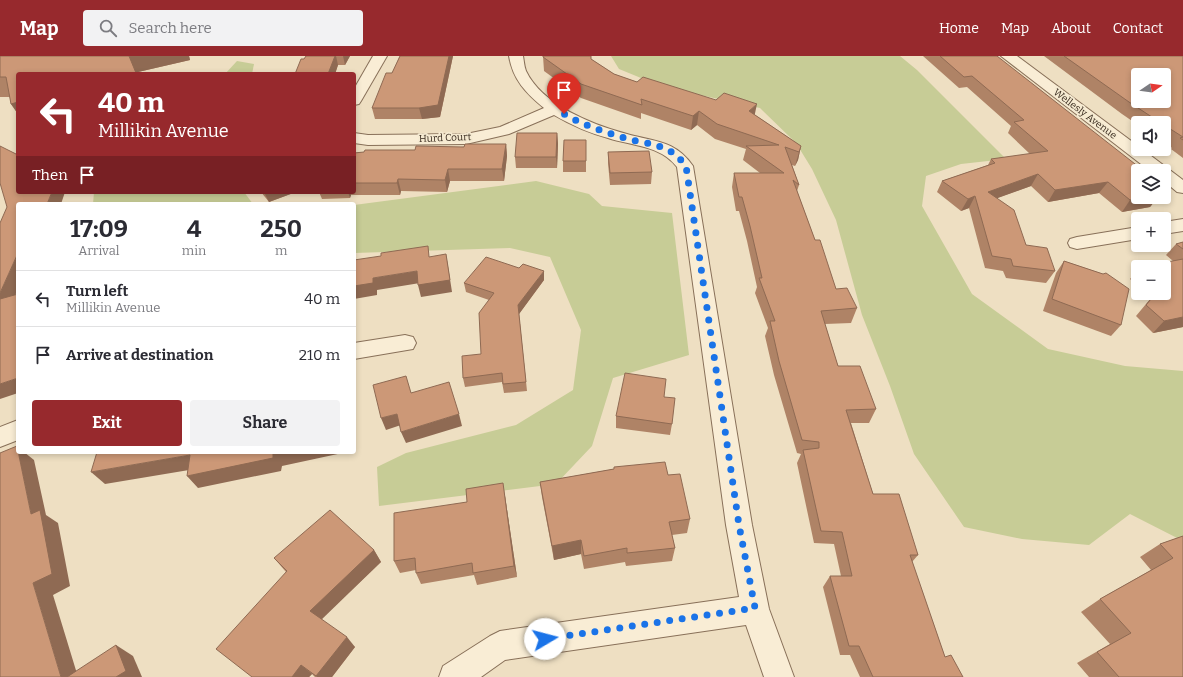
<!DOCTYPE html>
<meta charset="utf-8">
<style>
:root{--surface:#fff;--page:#f2f2f3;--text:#2b2b33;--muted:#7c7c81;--line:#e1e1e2;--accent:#97292d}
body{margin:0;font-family:Bitter,serif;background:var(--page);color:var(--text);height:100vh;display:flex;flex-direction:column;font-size:15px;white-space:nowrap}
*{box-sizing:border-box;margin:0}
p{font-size:13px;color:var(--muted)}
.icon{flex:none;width:22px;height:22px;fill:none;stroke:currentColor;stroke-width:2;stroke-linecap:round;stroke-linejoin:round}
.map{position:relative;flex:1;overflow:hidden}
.details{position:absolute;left:16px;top:146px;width:340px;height:252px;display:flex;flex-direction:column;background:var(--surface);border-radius:4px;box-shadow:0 2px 6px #0003}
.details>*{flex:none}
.banner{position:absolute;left:16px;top:16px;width:340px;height:122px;border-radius:4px;box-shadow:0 2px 6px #0003;background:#97292d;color:#fff;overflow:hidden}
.needle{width:26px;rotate:77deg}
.tools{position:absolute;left:1131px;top:12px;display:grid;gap:8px}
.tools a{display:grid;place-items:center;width:40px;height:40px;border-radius:4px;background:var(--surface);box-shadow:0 2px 6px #0003;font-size:20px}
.pin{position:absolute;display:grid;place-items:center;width:34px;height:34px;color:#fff;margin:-41px -17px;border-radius:50% 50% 50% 0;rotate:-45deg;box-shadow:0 0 4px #0007}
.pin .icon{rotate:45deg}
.me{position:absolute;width:44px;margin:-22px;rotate:82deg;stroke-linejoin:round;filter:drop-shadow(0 0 3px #0008)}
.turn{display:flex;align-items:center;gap:14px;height:84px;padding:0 16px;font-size:18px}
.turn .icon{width:52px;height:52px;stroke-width:2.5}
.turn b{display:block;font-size:28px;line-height:34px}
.then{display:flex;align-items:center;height:38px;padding:0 16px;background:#0003;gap:8px;font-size:15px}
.eta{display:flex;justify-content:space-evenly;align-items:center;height:68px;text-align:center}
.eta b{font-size:24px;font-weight:700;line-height:28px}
.action{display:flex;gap:8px;margin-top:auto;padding:8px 16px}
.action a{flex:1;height:46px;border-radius:4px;background:var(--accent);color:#fff;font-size:16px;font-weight:700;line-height:46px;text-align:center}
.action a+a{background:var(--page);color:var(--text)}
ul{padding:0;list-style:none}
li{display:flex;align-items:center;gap:12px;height:56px;padding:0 16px;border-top:1px solid var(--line)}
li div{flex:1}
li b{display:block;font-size:15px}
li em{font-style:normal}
header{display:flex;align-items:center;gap:24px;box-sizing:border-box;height:56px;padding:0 20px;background:var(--accent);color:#fff}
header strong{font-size:19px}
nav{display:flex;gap:22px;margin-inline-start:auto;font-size:14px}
.search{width:280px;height:36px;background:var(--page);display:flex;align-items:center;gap:10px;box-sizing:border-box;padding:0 14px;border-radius:4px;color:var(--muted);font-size:15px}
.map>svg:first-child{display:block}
.green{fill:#c7cc96}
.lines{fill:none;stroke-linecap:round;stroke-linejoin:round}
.minor-casing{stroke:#887059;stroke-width:2}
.minor{fill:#f9edd5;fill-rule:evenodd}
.wall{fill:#af8366}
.shaded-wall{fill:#8f6a53}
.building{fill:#cc9877;stroke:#8f6a53;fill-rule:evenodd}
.route{stroke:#1a73e8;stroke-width:7;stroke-dasharray:0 12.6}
.labels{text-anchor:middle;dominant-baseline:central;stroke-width:3.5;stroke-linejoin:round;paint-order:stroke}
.far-street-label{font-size:10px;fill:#37291d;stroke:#f5ead1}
</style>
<header>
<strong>Map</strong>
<div class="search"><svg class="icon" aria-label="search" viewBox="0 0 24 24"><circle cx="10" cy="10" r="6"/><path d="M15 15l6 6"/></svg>Search here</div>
<nav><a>Home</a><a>Map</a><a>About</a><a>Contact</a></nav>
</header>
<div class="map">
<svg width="1183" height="621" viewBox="0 0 1183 621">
<rect width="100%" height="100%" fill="#eedfc2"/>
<g class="green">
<path d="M611 0H900L917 14 1006 103 961 108 926 120 922 150 972 238 1048 293 1125 310 1183 315V485L1130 458 1089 489 1022 483 964 471 914 398 890 330 862 259 836 164 812 113 796 87 760 52 663 31 619 13Z"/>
<path d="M237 5 254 8 252 18H225Z"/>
<path d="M536 125 589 138 602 150 672 157 689 299 613 322 592 390 556 428 379 450 377 411 406 397 516 369 573 334 581 274 550 201 510 192 354 197V149Z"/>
<path d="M94 136H244L253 148H93Z"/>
</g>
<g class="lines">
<g class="minor-casing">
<g id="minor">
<path d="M373 0H387L361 45 359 48 354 49V33Z"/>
<path d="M509 0H523C524 5 524 10 526 15 542 49 593 69 627 78 655 86 675 84 693 110L752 469 769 553 794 621H764L746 569 505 604 481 621H439L443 610 490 580 500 575 739 541 726 469 677 111C660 89 632 90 608 82 589 77 571 69 554 59L509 78 466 88 368 89 354 87V77L368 79 466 78 500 71 544 52C526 37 513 24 509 0Z"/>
<path d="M1001 0H1017L1138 90V93H1142L1183 124V137L1177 136 1164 125V115H1150Z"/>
<path d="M1183 163V175L1164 178V166Z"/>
<path d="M1138 171V183L1077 193 1070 191 1068 187 1070 183 1077 181Z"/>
<path d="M405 279 413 281 416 287 413 293 354 303V287Z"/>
<path d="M18 364V384L0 391V371Z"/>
</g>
</g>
<use href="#minor" class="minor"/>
</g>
<g class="wall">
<path d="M0 0H189L190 4 138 16 139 18H18V58L11 48 10 41H0Z"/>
<path d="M306 0H350L345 9H338L335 18H295Z"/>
<path d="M400 0H453L440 61 422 63H375L372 52 392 17Z"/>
<path d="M543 0 591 3 614 18 637 26 755 59 801 90 798 104 795 110 792 109 799 129 797 135 815 184 836 233 857 252 851 267 825 268 838 310 876 353 869 367H851L873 438 918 499 912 506 945 601 963 621H860L850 599H840L823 531 830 520H841L834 488 814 487 797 407 801 398 797 397 774 319 765 280 768 272 755 237 757 231 747 185 739 155H736L732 131 734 117H760L743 104 746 93 715 83 697 69 691 74 641 57V63L581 42 544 15Z"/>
<path d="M923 0H997L1138 141H1158L1150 151 1122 156 1099 137 1048 146 1031 130 997 142 1026 189 1055 215 1046 227 1006 222 1003 215 985 212 969 152 961 155 937 136 942 125 988 109 991 103 1030 98 1008 77 1011 70 967 31 959 32Z"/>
<path d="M1044 0H1183V102L1171 93 1172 92 1164 86V67H1138V69L1122 58Z"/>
<path d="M557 77 558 88 557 112H516L515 101Z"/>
<path d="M586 84V116H563V105Z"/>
<path d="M506 88 507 100 504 125H450L447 136 401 135 400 139H351L350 142 322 143 319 136H354V97L415 94Z"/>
<path d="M608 96 652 116 651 128 610 129 608 107Z"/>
<path d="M261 136H296L269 146Z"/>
<path d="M1183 186V271L1153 277 1136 260 1151 242 1145 237H1164L1173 205 1166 199 1176 188Z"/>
<path d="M1064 205 1103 218 1121 269 1111 280 1043 255 1056 217Z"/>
<path d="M1138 214V230L1130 223Z"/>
<path d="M544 224 519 258 527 335 504 337 502 326 465 331 463 322 481 298 489 244 466 236 464 227Z"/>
<path d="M664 341 672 368 670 379 616 372V360Z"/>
<path d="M614 411 668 419 690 463 687 477 672 479 675 492 672 505 626 510 625 506 584 513 581 498 554 504 542 441 540 426 614 413Z"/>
<path d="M505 440 517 521 477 529 474 519 421 528 416 517V514L400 517 394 505Z"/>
<path d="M1183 480V621H1089L1077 607 1110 588 1081 556 1100 543 1151 514 1140 501 1160 488Z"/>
<path d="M374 494 381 506 321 563 355 591 332 621H315L312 618 309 621H252L286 516 274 502Z"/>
</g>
<g class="shaded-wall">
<path d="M129 0H189L190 4 138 16 139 18H132Z"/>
<path d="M335 0H336L338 9 335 18H328Z"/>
<path d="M343 0H350L345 9Z"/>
<path d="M449 0H453L440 61 422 63 419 52Z"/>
<path d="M18 46V58L11 48Z"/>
<path d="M757 48 754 62 749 55Z"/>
<path d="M699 55 697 69 691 74 693 60Z"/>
<path d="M557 77 558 88 557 112 556 101Z"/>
<path d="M506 88 507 100 504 125 502 113Z"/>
<path d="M801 90 798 104 795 110 799 96Z"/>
<path d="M448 113 450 125 447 136 445 124Z"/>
<path d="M1038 118 1031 130 981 148 988 136Z"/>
<path d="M398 123 401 135 400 139 397 127Z"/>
<path d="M1108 126 1099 137 1048 146 1055 134Z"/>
<path d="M52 136H65L61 148H47Z"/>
<path d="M264 136H296L269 146Z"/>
<path d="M348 136H350L351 139 350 142Z"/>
<path d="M975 140 969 152 961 155 968 143Z"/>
<path d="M1150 141H1158L1150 151 1122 156 1130 144Z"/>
<path d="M18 197V233L8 255 0 247V237Z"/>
<path d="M446 198 448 210 452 236 421 241 418 229Z"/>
<path d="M417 215 420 227 377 234V239L354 243V230L373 222Z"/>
<path d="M544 215V224L519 258 527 335 518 249Z"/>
<path d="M18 248V277L17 276Z"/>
<path d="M1183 261V271L1153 277 1164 265Z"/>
<path d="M18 322V337L0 343V328Z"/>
<path d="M397 358 401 369 386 374 381 362Z"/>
<path d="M459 358 462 370 406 387 401 376Z"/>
<path d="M18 396H24L34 404 46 459 58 467 70 530 53 539 78 621H61L33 527 31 458Z"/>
<path d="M279 396H347L282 410 281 415 198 432 187 420Z"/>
<path d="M190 399 201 412 105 428 91 416Z"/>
<path d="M503 427 505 440 517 521 514 510Z"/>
<path d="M581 484V498L554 504 552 490Z"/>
<path d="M374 494 381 506 319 566 310 555Z"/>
<path d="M347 581 355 591 332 621H317L316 620Z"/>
<path d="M116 589 133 600 142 621H116Z"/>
<path d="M301 609 312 618 309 621H292Z"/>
</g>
<g class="building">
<path d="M0 0H129L136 17 132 18H18V46L11 48 6 21H0Z"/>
<path d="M306 0H335L328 18H295L301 3H304Z"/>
<path d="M400 0H449L438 49 419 52H372L386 17H392Z"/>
<path d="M543 0H591V3L614 18 637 26 643 21 716 44 724 37 757 48 749 55 801 90 799 96 785 91 799 129 793 124 815 184H820L836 233 847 232 857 252 821 255 838 310H860L876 353 846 354 873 438H899L918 499H910L945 601 951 599 963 621H873L859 590H849L830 520H852L842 476 821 475 803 394 819 392V386L802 384 779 305 770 265H775L759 222H762L750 170 742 141H739L734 117H784L746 90 779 89 717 68 699 55 693 60 641 43 642 49 581 28 543 1Z"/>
<path d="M940 0H997L1144 115H1138V121H1136L1138 123V141H1150L1130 144 1108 126 1055 134 1038 118 988 136 1014 154 1026 189 1047 192 1055 215 1013 210 1011 203 992 200 975 140 968 143 942 125 995 107 991 103 1048 95 1014 66 1024 64 972 20 964 21Z"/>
<path d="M1064 0H1183V84L1180 82 1183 81 1164 69V67H1161L1129 46ZM1138 19H1164V45H1138Z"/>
<path d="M517 77H557L556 101H515Z"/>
<path d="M564 84H586V105H563Z"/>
<path d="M465 88H506L502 113H448L445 124 398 123 397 127H354V97L364 96 365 94H415L416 90 464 91Z"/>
<path d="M0 90 18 99V136H52L47 148H18V197L0 237V167L7 151 0 127Z"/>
<path d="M649 95 652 116 610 117 608 96Z"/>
<path d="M1183 186V193L1176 188Z"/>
<path d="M428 190 429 201 446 198 450 224 418 229 417 215 373 222V227L354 230V204L381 200V197Z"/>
<path d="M486 201 519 212 523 208 544 215 518 249 526 326 503 328 502 317 463 322 462 300 481 298 479 257 494 237 464 227Z"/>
<path d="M1183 203V261L1164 265 1146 249 1156 237H1164V211H1141Z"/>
<path d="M1064 205 1103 218 1106 217 1129 233 1121 269 1052 243Z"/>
<path d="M18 238 17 276 18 275V322L0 328V243Z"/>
<path d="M625 317 666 323 664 341 675 342 672 368 616 360Z"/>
<path d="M406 320 411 337 449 326 459 358 401 376 397 358 381 362 373 329Z"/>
<path d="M17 390 31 458 40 454 52 518 33 527 61 621H0V397Z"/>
<path d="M97 396H279L273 397V402L187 420 190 399 91 416Z"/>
<path d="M665 406 668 419 680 418 690 463 669 466 675 492 627 497V492L584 500 581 484 552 490 540 426 614 413V411Z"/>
<path d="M503 427 514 510 473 517 472 507 416 517 415 502 394 505V457L467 446 466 433Z"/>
<path d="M330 454 374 494 310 555 347 581 316 620 301 609 292 621H252L216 593 287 515 274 502Z"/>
<path d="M1183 480V621H1119L1097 596 1131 577 1100 543 1173 502 1160 488Z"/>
<path d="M116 589 126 615 116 621H67Z"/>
</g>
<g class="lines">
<path class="route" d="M545 583 755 552 739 469 686 110C668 86 651 90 625 82 604 76 583 69 564 58"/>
</g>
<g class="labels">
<g class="far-street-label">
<text transform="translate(1085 58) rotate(37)">Wellesly Avenue</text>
<text transform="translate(445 82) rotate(-2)">Hurd Court</text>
</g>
</g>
</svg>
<div class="tools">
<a><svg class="needle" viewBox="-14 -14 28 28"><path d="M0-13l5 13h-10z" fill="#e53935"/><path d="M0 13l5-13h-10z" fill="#7c7c81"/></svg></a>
<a><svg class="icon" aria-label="sound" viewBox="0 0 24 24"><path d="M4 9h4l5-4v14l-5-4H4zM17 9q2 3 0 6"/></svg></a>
<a><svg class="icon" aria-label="layers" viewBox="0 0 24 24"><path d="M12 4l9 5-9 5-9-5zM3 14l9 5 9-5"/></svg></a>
<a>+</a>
<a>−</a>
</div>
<div class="pin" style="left:564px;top:58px;background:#d93025"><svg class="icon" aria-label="arrive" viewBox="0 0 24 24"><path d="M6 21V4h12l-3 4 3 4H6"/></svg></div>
<svg class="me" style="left:545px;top:583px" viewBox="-20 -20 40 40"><circle r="19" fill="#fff"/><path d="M0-13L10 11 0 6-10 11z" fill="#1a73e8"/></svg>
<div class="banner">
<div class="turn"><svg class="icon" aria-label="left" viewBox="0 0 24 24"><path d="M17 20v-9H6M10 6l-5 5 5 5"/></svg><div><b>40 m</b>Millikin Avenue</div></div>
<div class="then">Then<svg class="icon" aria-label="arrive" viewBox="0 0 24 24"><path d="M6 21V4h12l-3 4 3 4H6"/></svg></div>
</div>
<section class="details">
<div class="eta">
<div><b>17:09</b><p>Arrival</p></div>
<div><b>4</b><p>min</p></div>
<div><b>250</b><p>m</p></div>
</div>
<ul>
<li><svg class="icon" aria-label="left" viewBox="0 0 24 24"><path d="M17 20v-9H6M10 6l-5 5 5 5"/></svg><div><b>Turn left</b><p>Millikin Avenue</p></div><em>40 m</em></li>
<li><svg class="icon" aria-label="arrive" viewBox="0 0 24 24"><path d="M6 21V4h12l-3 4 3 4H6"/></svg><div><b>Arrive at destination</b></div><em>210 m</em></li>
</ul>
<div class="action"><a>Exit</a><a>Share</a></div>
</section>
</div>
